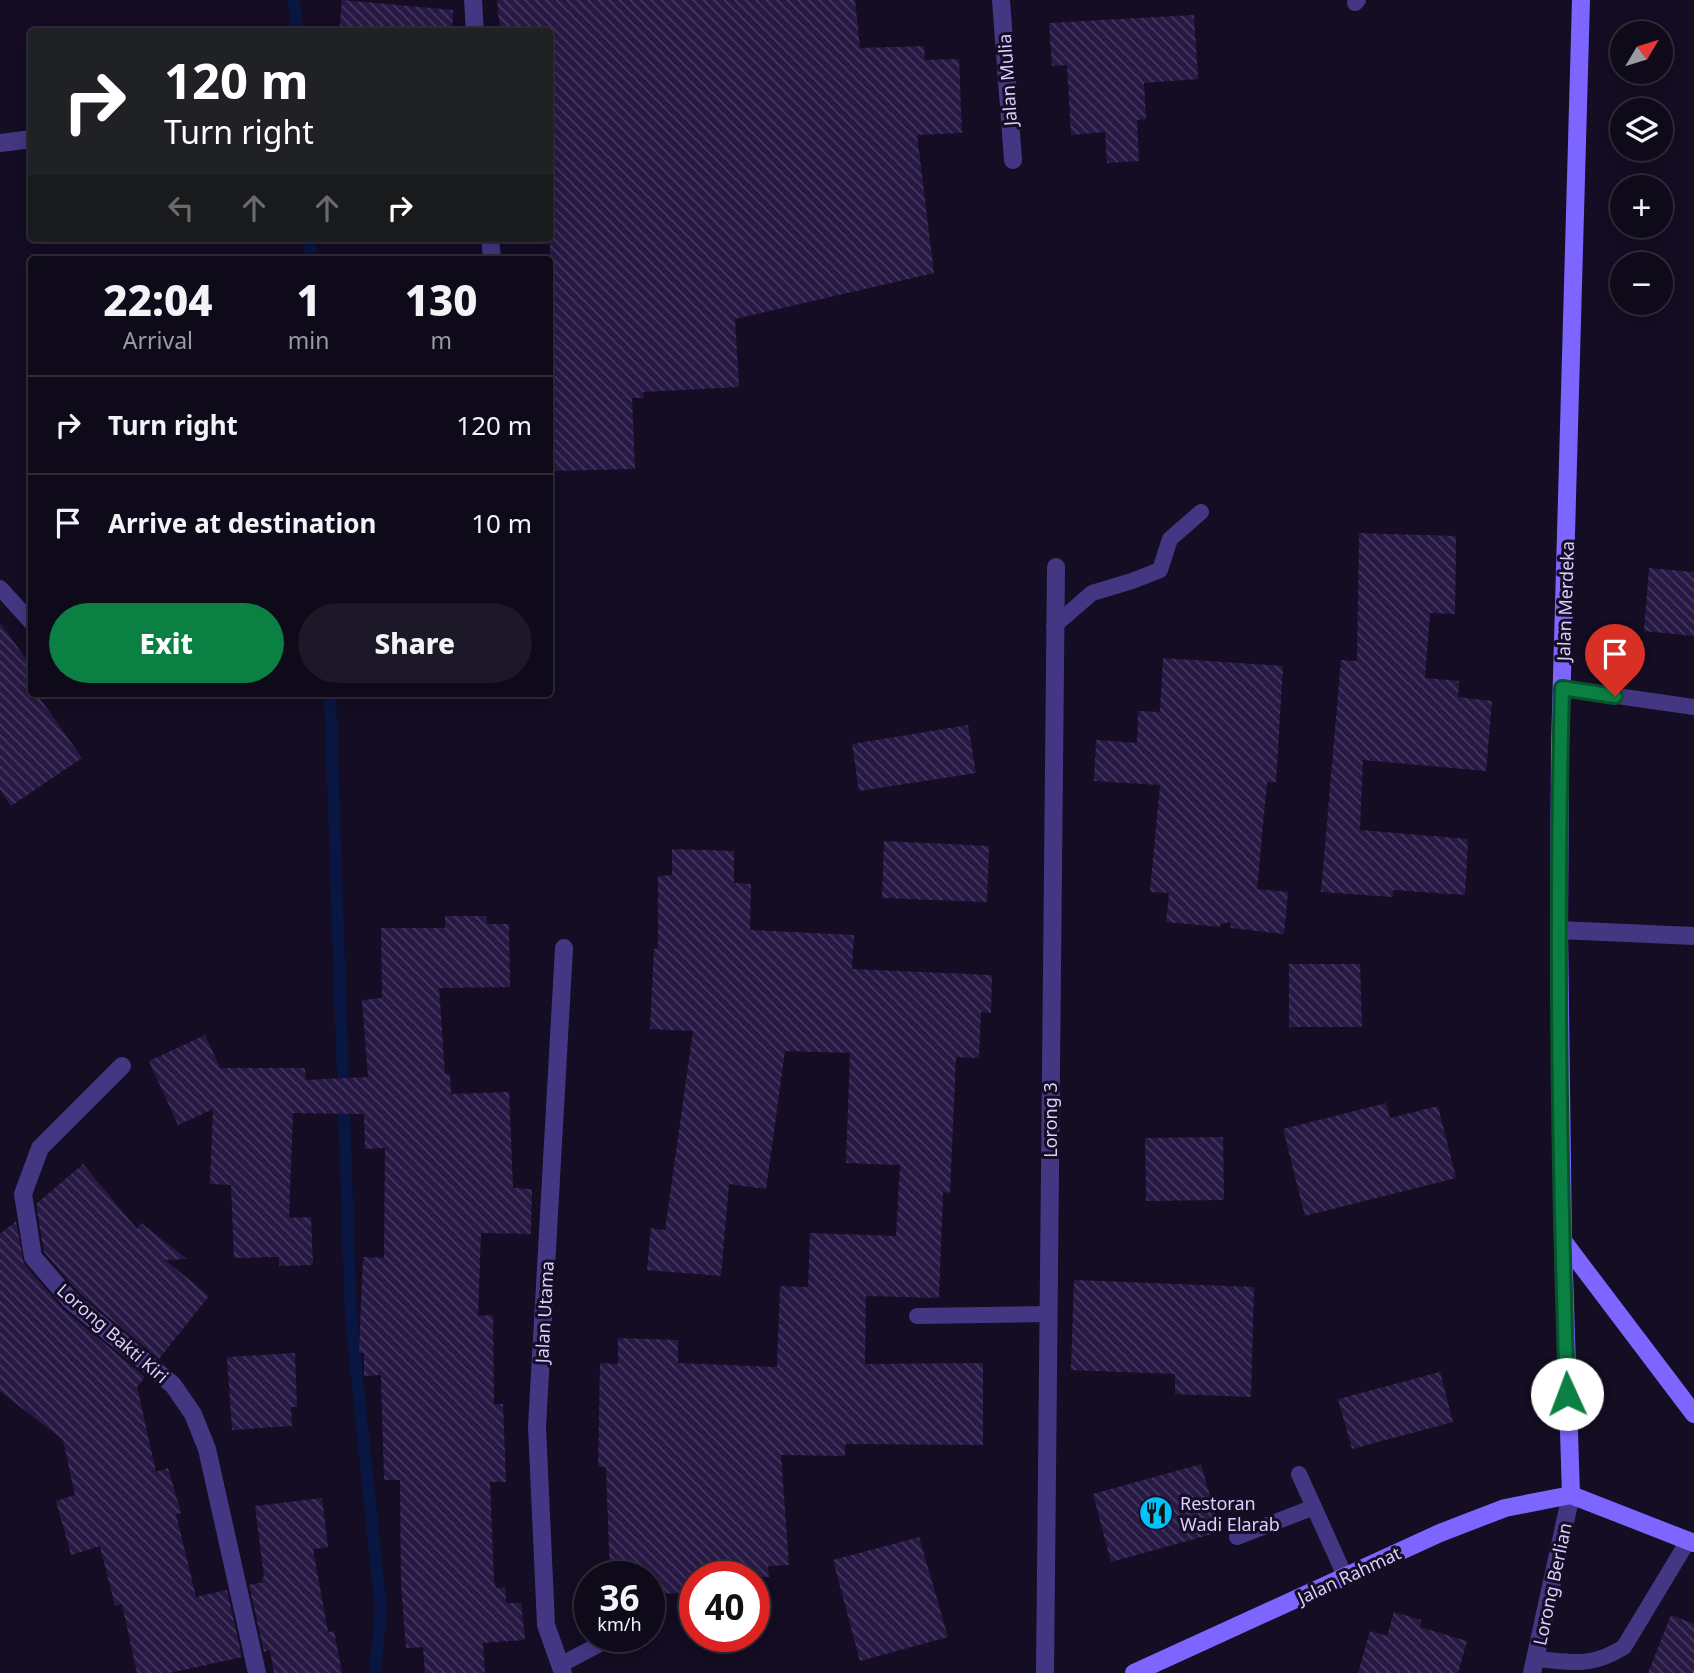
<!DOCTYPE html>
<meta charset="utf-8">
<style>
:root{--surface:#0f0a1a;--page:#1d1827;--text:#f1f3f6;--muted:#9b9aa2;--line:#2f2b39;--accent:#0b8043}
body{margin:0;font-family:"Noto Sans",sans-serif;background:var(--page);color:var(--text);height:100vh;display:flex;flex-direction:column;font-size:26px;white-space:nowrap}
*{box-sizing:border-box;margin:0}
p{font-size:23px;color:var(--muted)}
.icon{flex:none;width:38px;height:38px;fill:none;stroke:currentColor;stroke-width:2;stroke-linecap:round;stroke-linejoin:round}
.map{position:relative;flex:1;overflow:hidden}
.details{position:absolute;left:28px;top:256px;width:525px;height:441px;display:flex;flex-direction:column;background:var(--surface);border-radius:7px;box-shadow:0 4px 18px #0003,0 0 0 2px var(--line)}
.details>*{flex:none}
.hud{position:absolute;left:28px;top:28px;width:525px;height:214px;border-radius:7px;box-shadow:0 4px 18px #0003,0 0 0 2px var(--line);background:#202124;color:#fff;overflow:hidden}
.needle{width:46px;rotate:52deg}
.fabs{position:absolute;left:1610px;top:21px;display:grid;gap:14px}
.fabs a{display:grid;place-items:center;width:63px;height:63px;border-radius:50%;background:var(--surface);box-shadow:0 4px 18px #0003,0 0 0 2px var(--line);font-size:35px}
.speed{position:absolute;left:574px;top:1561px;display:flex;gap:14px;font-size:35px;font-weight:700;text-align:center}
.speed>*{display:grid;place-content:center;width:91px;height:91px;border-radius:50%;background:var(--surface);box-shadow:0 4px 18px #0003,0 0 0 2px var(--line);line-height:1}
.speed small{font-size:18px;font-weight:400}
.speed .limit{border:10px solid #d22;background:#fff;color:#111}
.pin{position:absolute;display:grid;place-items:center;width:60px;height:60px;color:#fff;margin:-72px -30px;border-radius:50% 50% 50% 0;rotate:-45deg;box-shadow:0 0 7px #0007}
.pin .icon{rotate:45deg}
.me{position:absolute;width:77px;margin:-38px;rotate:358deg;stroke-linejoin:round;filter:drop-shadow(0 0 5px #0008)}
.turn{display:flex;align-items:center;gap:24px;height:147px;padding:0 21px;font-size:32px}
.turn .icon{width:91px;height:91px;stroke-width:2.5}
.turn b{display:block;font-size:49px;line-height:60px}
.lanes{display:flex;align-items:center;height:66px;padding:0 21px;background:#0003;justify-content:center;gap:35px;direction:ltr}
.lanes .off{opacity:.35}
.eta{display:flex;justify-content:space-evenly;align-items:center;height:119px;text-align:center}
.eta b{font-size:42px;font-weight:800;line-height:49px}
.button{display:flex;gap:14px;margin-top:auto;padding:14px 21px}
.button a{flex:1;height:80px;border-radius:42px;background:var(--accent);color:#fff;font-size:28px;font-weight:800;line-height:80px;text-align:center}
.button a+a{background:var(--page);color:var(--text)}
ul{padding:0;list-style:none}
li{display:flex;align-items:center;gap:21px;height:98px;padding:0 21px;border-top:2px solid var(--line)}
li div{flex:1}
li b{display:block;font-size:26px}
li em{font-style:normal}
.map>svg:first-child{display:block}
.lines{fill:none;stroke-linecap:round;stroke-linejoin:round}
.stream{stroke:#081641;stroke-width:12}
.building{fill:url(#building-back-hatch)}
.lane{stroke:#433783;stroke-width:16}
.street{stroke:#433783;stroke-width:18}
.secondary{stroke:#7c66ff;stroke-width:18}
.route-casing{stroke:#07532c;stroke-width:18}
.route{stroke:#0b8043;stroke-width:12}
.labels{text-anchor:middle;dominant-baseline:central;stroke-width:6;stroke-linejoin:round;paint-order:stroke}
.street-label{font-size:18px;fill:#dacfff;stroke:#140d23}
.poi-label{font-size:18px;fill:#dacfff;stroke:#140d23;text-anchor:start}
</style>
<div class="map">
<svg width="1694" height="1673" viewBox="0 0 1694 1673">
<defs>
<pattern id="building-back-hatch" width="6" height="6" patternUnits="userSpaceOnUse" patternTransform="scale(1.75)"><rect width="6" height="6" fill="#271944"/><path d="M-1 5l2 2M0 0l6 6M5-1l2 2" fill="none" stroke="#463960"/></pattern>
</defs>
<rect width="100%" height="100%" fill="#140d23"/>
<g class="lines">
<g class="stream">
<path d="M294 0 297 32"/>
<path d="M310 238 311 259"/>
<path d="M330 693 351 1318 381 1611 375 1673"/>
</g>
</g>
<g class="building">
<path d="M342 0 453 10 452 32H339Z"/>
<path d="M497 0H855L860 48 924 46 925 60 959 59 962 133 917 135 934 273 735 319 739 387 643 392 644 398H632L635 469 550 471V32H500Z"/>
<path d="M1194 15 1198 79 1144 83 1146 119 1137 120 1139 161 1107 163 1105 132 1071 135 1067 65 1052 66 1049 23Z"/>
<path d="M1359 533 1456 536 1455 614 1430 613 1425 678 1459 681 1458 697 1492 701 1486 771 1363 760 1360 830 1468 839 1465 895 1393 890V897L1321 892 1341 660 1357 661Z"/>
<path d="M1649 568 1694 572V636L1644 631Z"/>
<path d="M0 623 32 667V693H36L82 758 11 806 0 790Z"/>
<path d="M1163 658 1283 666 1276 782H1267L1257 889 1288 892 1284 934 1231 928 1230 922 1220 924V927L1166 922 1169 893 1150 892 1160 785 1094 781 1096 740 1137 743 1138 711 1160 712Z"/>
<path d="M968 725 976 773 859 791 852 744Z"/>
<path d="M884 841 989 846 987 902 882 898Z"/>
<path d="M672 849 734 851V883L751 884 750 930 854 935 852 969 992 975 991 1013 981 1012 979 1058 956 1057 950 1193 943 1192 939 1298 866 1296 865 1364 983 1363V1445L845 1444V1456L781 1455 789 1565 768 1566 769 1577H695V1593L649 1594V1577H610L606 1467H598L600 1363 618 1364V1338L678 1340V1363L777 1367 780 1286 808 1287 810 1233 896 1236 900 1165 846 1163 850 1053 785 1051 766 1189 729 1184 721 1276 647 1270 651 1228 665 1230 693 1031 650 1029 654 949H658V876L672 875Z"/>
<path d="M445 916H486L487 924H509L510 987 439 988 445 1074H450L451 1094 509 1092 513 1188 532 1189 531 1234 481 1233 478 1316 493 1315 494 1404H503L506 1482H490L494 1581 496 1588 505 1587 506 1603H521L525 1640 483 1643 485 1673H425L423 1647 406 1648 401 1584 400 1480H384L381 1375 364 1376V1353H359L363 1257 384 1258 385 1148 365 1149 364 1114 293 1113 289 1218 311 1217 313 1265 279 1266V1257L234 1258 231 1185 210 1184 213 1109 178 1125 149 1061 205 1035 220 1068H305L306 1080 368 1077 362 1000 382 998 381 928H445Z"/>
<path d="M1289 964H1360L1362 1027H1289Z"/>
<path d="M1386 1103 1390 1118 1438 1106 1456 1178 1305 1216 1283 1129Z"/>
<path d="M1223 1137 1224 1200 1146 1201 1145 1138Z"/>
<path d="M83 1164 137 1229 141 1223 187 1259 165 1260 209 1296 159 1359 78 1292 44 1252 36 1204Z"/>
<path d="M16 1221 24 1264 63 1309 145 1377 137 1387 156 1472 168 1468 181 1513 176 1514 196 1597 227 1590 242 1657 170 1673H137L122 1604 115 1606 100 1546 71 1555 56 1501 75 1495 63 1440 0 1391V1234Z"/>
<path d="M1074 1280 1254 1287 1251 1397 1175 1394V1374L1071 1370Z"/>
<path d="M295 1353 297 1407H291L292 1426 232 1430 227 1357Z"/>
<path d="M1440 1372 1453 1422 1352 1449 1338 1399Z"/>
<path d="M1201 1464 1220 1532 1111 1562 1093 1494Z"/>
<path d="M322 1498 328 1547 313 1549 328 1632 334 1631 342 1673H274L270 1650 264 1652 249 1585 263 1582 262 1577H264L255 1506Z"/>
<path d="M919 1537 948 1637 860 1661 833 1560Z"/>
<path d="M1394 1612 1421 1620 1420 1627 1467 1641 1458 1673H1358L1370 1631 1387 1636Z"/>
<path d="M1671 1615 1694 1624V1673H1648Z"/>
</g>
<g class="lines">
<g class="lane">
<path d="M1355 3 1358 0"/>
<path d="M0 588 32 623"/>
<path d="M1054 626 1092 593 1132 581 1160 570 1170 539 1201 512"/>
<path d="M1562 688 1694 707"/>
<path d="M917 1316 1048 1314"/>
<path d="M1299 1474 1345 1576"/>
<path d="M1237 1537 1314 1507"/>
<path d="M1536 1659C1574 1662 1590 1668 1624 1647L1688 1541"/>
<path d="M560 1665 615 1636"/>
</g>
<g class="street">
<path d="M473 0 475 32"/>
<path d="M1001 0 1013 160"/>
<path d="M0 143 32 139"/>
<path d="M490 238 492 259"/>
<path d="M1559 930 1694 936"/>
<path d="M122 1066 40 1148 23 1194 33 1257 70 1300 173 1385 193 1414 207 1449 257 1673"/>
<path d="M563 1673 546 1625 537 1427 564 948"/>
<path d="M1045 1673 1056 567"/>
<path d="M1532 1673 1571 1495"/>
</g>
<g class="secondary">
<path d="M1563 1241 1694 1414"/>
<path d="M1571 1495 1563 1241 1559 930 1560 747 1581 0"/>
<path d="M1571 1495 1694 1543"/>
<path d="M1134 1673 1440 1533 1505 1508 1571 1495"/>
</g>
</g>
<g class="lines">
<g class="route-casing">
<path id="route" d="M1567 1394C1559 1159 1556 923 1562 688L1615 696"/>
</g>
<use href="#route" class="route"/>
</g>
<defs>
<g id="restaurant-disc" transform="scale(1.75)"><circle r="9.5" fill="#00c3fa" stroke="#140d23"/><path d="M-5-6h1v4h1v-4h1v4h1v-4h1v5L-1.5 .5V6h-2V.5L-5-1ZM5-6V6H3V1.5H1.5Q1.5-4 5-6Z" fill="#111"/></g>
</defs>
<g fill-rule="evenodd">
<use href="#restaurant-disc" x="1156" y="1513"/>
</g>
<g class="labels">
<g class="street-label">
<text transform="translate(1007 80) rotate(-94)">Jalan Mulia</text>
<text transform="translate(1565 601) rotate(-88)">Jalan Merdeka</text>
<text transform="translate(1050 1120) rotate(-90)">Lorong 3</text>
<text transform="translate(544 1312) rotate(-87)">Jalan Utama</text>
<text transform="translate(113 1333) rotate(41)">Lorong Bakti Kiri</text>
<text transform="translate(1349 1575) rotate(-25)">Jalan Rahmat</text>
<text transform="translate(1552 1584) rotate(-78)">Lorong Berlian</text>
</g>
<g class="poi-label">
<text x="1180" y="1503">Restoran<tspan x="1180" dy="21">Wadi Elarab</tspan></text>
</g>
</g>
</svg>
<div class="fabs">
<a><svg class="needle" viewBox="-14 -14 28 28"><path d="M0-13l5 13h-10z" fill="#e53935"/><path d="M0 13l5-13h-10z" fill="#9b9aa2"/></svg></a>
<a><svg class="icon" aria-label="layers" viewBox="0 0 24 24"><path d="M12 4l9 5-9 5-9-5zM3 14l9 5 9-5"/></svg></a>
<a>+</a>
<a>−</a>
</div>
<div class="speed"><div>36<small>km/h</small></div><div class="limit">40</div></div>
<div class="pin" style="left:1615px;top:696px;background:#d93025"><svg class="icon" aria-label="arrive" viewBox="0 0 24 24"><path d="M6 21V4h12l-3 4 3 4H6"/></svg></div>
<svg class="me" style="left:1567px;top:1394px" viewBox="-20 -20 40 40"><circle r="19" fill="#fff"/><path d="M0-13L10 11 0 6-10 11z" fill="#0b8043"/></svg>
<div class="hud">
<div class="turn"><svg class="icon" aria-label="right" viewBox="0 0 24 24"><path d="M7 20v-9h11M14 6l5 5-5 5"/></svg><div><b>120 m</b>Turn right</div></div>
<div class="lanes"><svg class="icon off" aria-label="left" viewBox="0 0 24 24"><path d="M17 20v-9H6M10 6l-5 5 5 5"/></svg><svg class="icon off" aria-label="ahead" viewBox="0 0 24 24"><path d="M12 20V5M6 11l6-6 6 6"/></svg><svg class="icon off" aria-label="ahead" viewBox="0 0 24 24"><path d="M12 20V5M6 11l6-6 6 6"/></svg><svg class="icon" aria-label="right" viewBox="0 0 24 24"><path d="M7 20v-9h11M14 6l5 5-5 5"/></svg></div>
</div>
<section class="details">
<div class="eta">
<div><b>22:04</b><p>Arrival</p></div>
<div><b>1</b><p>min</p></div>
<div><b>130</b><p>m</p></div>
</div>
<ul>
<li><svg class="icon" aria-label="right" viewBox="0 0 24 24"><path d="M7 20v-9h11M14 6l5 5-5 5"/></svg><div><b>Turn right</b></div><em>120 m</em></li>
<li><svg class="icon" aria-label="arrive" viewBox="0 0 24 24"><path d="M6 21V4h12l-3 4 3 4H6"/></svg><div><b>Arrive at destination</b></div><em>10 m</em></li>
</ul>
<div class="button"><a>Exit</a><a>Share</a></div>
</section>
</div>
